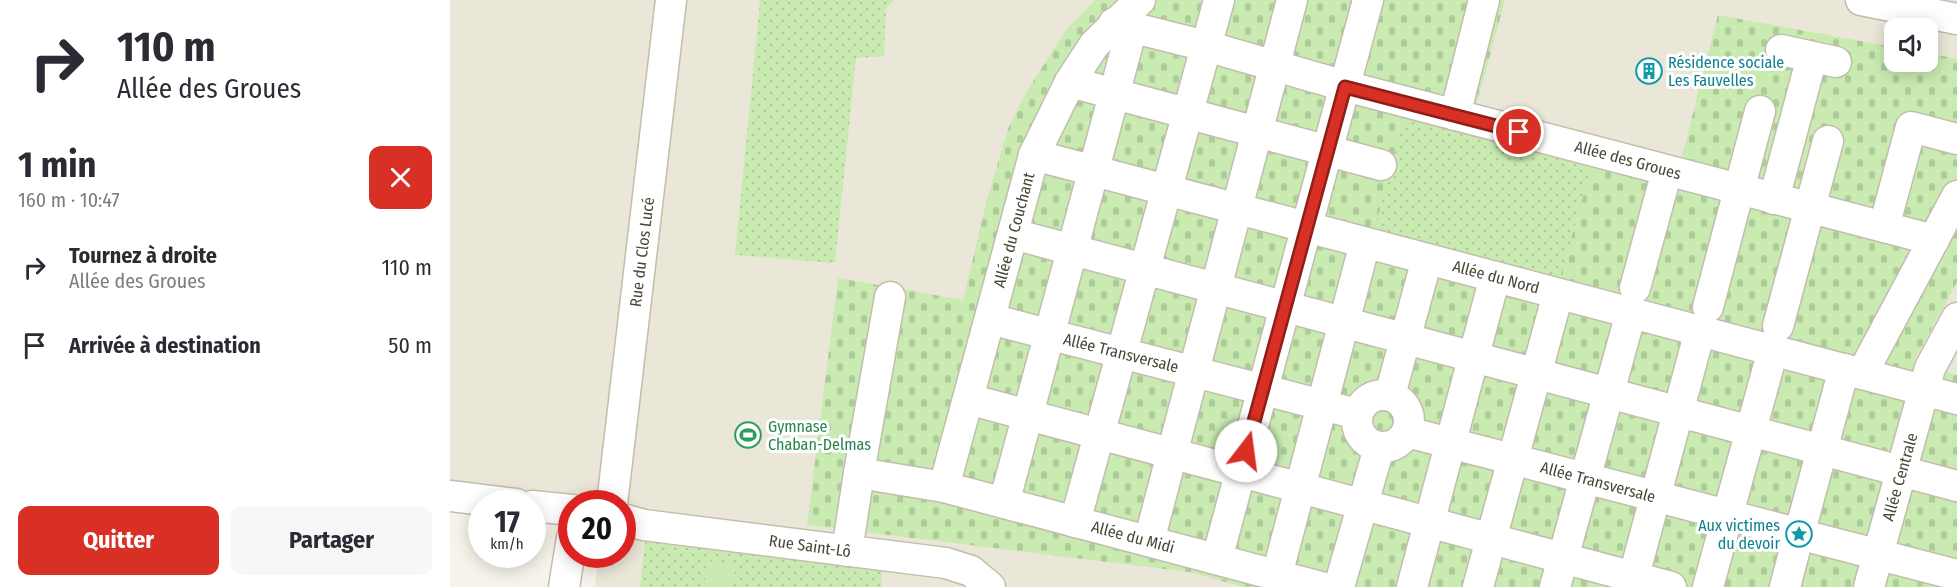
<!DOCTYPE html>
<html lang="fr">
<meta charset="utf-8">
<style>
:root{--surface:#fff;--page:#f7f7f7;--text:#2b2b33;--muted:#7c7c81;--accent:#d93025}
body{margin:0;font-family:"Fira Sans Condensed",sans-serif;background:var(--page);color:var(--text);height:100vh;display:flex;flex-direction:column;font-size:22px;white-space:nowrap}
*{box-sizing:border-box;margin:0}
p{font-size:20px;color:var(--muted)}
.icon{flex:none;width:33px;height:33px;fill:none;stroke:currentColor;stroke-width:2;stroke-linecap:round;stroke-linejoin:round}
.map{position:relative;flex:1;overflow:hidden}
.side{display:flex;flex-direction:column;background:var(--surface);width:450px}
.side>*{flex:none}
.top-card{background:#fff;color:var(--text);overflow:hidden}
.buttons{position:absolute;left:1434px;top:18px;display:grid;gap:12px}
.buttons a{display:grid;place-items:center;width:54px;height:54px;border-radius:12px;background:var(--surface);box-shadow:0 3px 15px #0003;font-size:30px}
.speed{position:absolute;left:18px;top:490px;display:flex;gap:12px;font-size:30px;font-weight:700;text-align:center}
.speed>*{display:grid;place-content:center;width:78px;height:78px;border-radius:50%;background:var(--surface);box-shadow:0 3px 15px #0003;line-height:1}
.speed small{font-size:15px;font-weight:400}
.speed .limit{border:9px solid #d22;background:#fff;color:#111}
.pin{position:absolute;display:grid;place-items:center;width:51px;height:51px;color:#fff;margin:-26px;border:3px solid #fff;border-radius:50%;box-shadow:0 2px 6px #0007}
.me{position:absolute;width:66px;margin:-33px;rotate:15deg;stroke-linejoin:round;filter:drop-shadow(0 0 4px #0008)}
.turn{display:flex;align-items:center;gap:21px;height:126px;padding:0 18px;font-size:27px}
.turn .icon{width:78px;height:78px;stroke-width:2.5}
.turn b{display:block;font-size:42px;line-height:51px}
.round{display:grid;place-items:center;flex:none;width:63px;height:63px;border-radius:12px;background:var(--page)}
.head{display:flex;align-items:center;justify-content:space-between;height:102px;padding:0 18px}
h1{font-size:36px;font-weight:700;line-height:45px}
.action{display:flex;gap:12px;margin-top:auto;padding:12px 18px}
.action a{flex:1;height:69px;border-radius:12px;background:var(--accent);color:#fff;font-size:24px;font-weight:700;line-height:69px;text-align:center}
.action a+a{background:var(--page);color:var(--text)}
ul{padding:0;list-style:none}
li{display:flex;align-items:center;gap:18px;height:78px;padding:0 18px}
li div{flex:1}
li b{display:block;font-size:22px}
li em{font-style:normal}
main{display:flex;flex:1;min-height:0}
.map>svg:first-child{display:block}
.residential{fill:#eae7d8;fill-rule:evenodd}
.cemetery{fill:url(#cemetery-stones)}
.park{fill:url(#park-dots)}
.pitch{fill:#c9ebb2}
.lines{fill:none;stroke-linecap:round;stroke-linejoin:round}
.minor-casing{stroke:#c2bdac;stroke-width:33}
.minor{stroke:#fff;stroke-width:30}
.route-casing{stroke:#8d1f18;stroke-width:15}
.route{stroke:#d93025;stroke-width:10}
.labels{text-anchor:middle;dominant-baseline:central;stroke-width:6;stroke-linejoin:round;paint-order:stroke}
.culture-label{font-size:16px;fill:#0d838f;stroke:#fff;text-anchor:start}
.street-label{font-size:16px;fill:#4a4537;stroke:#fff}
.leisure-label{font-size:16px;fill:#27864d;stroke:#fff;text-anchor:start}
</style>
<main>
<section class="side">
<div class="top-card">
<div class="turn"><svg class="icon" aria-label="right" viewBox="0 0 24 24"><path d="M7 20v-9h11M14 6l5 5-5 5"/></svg><div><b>110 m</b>Allée des Groues</div></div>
</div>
<div class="head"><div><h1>1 min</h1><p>160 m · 10:47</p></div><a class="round" style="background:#d93025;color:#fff"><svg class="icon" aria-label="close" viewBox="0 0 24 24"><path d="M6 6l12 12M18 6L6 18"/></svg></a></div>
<ul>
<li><svg class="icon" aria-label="right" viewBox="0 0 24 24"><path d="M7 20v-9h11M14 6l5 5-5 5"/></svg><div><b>Tournez à droite</b><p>Allée des Groues</p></div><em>110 m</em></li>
<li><svg class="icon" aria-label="arrive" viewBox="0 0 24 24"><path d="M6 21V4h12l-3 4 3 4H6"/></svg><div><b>Arrivée à destination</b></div><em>50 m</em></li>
</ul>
<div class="action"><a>Quitter</a><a>Partager</a></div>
</section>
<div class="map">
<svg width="1507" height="587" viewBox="0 0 1507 587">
<defs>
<pattern id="cemetery-stones" width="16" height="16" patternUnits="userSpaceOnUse" patternTransform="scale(1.5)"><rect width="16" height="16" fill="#c9ebb2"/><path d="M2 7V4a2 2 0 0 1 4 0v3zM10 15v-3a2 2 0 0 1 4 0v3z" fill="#aecb9a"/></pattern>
<pattern id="park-dots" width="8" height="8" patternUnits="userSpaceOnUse" patternTransform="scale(1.5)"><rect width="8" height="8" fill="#c9ebb2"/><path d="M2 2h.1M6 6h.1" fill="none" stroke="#aecb9a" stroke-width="1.8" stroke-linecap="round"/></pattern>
</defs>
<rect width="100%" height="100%" fill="#f6f4ea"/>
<path class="residential" d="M0 0H1507V587H145L148 555H172V504H145L0 485ZM1444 28H1478V62H1444Z"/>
<path class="cemetery" d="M645 0H1055L1025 111 1230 164 1268 15 1444 47V62H1478V53L1507 59V282L1463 363 1507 375V587H794L739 572 357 525 388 278 513 300 536 204 558 129 577 91 617 29Z"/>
<g class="park">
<path d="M310 0H444L436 9 434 56 406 58 385 263 285 255Z"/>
<path d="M956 113 1142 165 1109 282 924 231Z"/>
<path d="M196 533 433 564 431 587H190Z"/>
</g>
<path class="pitch" d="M257 561 286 564 283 587H254Z"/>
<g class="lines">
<g class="minor-casing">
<g id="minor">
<path d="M1411 0 1507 19"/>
<path d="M664 23 756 46 895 86 1484 240"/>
<path d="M1331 50 1386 62"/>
<path d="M620 82 931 165"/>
<path d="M1005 115 1034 0"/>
<path d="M584 155 1507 399"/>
<path d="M1324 199 1362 57"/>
<path d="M1434 227 1461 127 1507 139"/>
<path d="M563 234 1507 486"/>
<path d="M1185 288 1217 171"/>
<path d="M1258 307 1310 111"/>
<path d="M540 319 907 414"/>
<path d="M1328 326 1378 141"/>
<path d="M1412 374 1507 196"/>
<circle cx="933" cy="421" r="26"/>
<path d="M940 395 977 259"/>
<path d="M518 399 1221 587"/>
<path d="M957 432 1339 531"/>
<path d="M409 473 494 487 871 587"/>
<path d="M494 487 584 155 620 82 644 45 690 0"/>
<path d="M0 496 66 504"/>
<path d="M554 503 682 28"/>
<path d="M162 504 221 0"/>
<path d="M82 506 122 510"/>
<path d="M172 519 194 525 496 563 521 571 540 587"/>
<path d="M625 522 769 0"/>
<path d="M1352 524 1394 369"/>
<path d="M1360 537 1507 575"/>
<path d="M699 541 842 0"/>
<path d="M397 551 409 473 440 297"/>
<path d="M767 559 918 0"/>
<path d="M827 575 915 243"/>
<path d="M114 587 122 538"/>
<path d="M889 587 929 448"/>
<path d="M962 587 1045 277"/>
<path d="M1028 587 1108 294"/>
<path d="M1105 587 1181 313"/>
<path d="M1181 587 1250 331"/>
<path d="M1258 587 1323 350"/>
<path d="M1335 587 1346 545"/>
<path d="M1419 587 1480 368 1507 318"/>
</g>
</g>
<use href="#minor" class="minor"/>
</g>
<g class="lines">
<g class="route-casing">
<path id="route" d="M796 451 895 87 1069 132"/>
</g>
<use href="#route" class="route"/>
</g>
<defs>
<g id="building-ring" transform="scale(1.35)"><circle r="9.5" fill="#fff" stroke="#0f9aa8" stroke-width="1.5"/><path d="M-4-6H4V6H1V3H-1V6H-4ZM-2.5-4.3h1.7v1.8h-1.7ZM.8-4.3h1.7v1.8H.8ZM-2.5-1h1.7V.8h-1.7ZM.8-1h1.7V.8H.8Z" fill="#0f9aa8"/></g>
<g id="stadium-ring" transform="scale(1.35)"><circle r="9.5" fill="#fff" stroke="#2e9e5b" stroke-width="1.5"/><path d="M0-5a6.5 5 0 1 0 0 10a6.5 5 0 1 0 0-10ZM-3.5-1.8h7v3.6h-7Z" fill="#2e9e5b"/></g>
<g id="sight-ring" transform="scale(1.35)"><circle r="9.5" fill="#fff" stroke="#0f9aa8" stroke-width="1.5"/><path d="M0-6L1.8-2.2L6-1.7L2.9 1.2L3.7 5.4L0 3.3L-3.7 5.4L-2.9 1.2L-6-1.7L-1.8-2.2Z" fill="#0f9aa8"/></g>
</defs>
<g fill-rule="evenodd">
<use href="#building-ring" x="1199" y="71"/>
<use href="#stadium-ring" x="298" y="435"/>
<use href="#sight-ring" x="1349" y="534"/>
</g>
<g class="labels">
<g class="culture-label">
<text x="1218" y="62">Résidence sociale<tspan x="1218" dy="18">Les Fauvelles</tspan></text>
<text x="1330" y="525" text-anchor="end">Aux victimes<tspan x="1330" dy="18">du devoir</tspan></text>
</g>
<g class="street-label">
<text transform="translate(1178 160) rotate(15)">Allée des Groues</text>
<text transform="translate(564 230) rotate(-75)">Allée du Couchant</text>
<text transform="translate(192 252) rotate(-83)">Rue du Clos Lucé</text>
<text transform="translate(1046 277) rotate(15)">Allée du Nord</text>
<text transform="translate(671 353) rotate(14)">Allée Transversale</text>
<text transform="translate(1450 477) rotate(-74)">Allée Centrale</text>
<text transform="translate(1148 482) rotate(15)">Allée Transversale</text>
<text transform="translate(683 537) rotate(15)">Allée du Midi</text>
<text transform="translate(360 546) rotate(8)">Rue Saint-Lô</text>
</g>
<g class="leisure-label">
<text x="318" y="426">Gymnase<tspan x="318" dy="18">Chaban-Delmas</tspan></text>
</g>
</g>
</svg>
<div class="buttons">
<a><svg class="icon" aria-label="sound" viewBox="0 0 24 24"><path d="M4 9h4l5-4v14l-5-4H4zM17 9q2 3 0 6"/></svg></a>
</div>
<div class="speed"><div>17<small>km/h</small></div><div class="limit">20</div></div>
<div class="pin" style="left:1069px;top:132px;background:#d93025"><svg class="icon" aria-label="arrive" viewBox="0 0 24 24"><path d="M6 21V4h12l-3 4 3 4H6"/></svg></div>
<svg class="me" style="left:796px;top:451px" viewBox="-20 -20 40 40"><circle r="19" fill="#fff"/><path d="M0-13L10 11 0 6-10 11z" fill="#d93025"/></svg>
</div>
</main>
